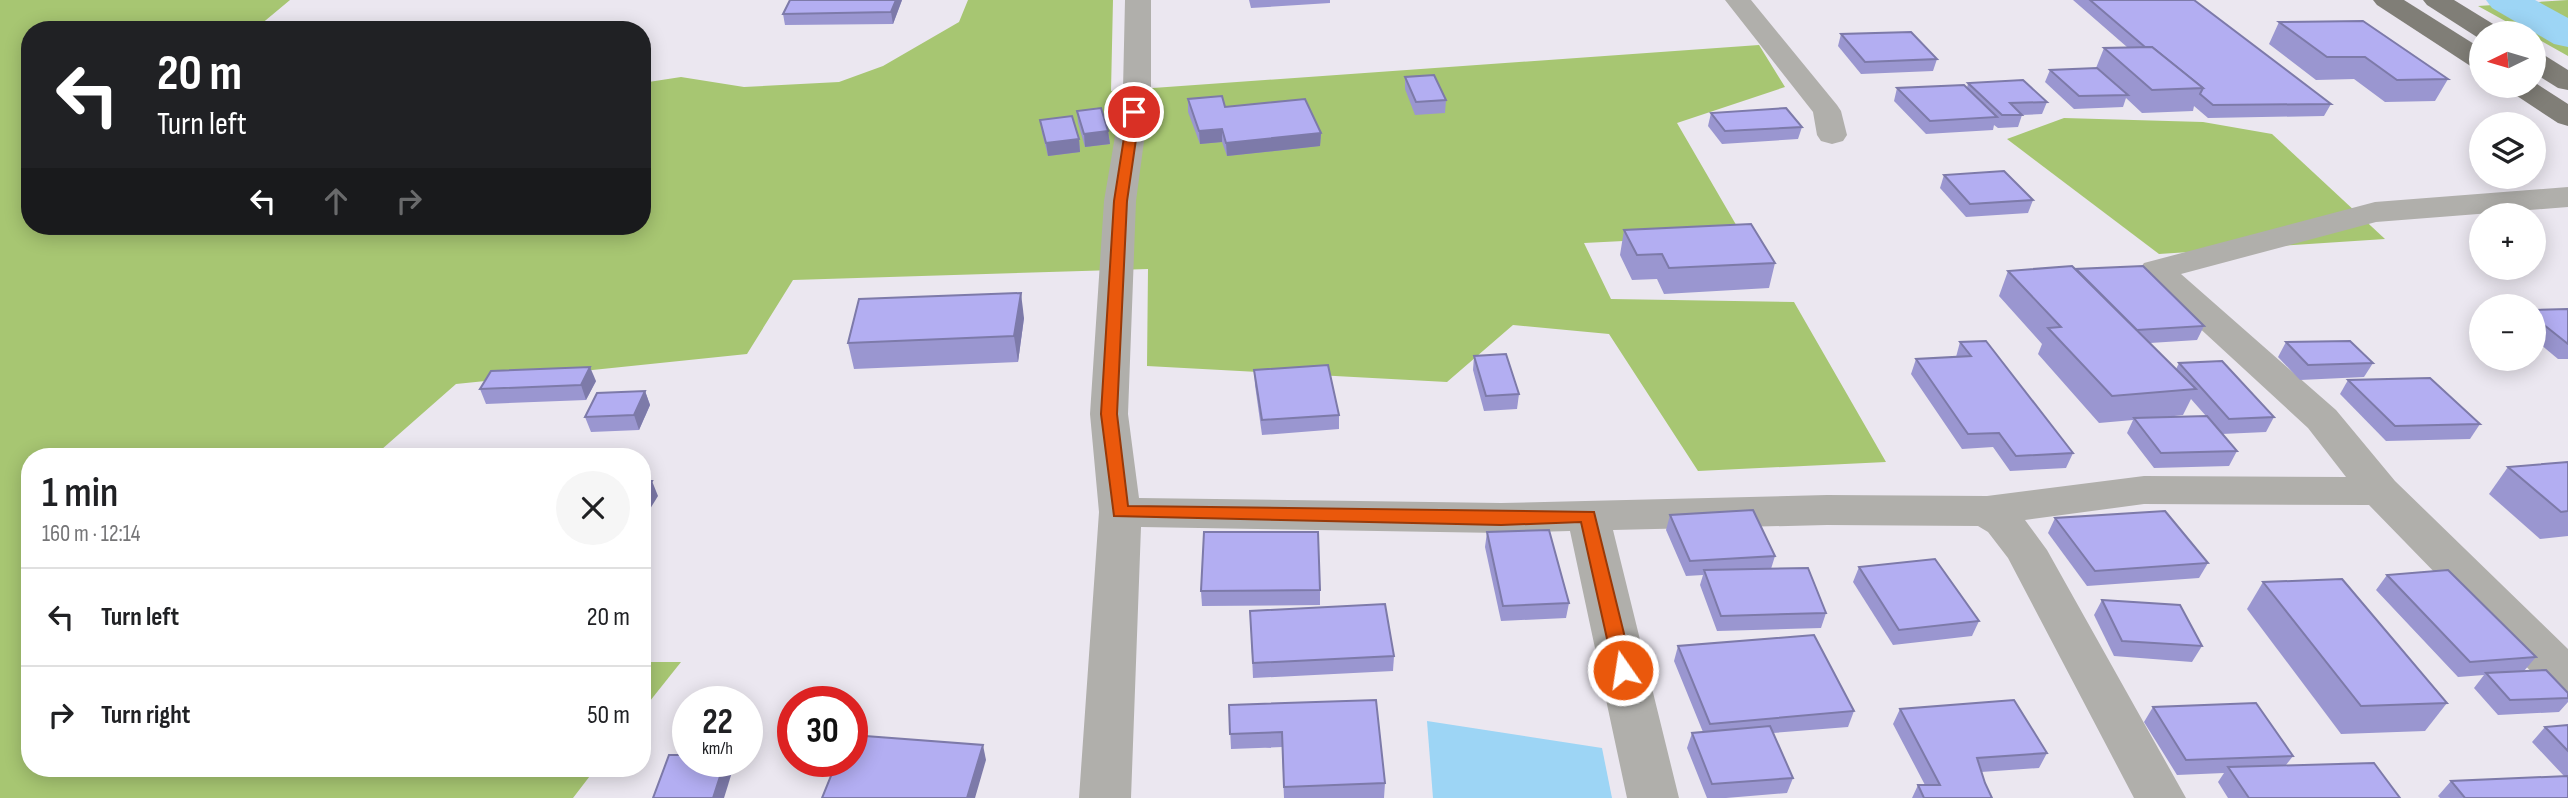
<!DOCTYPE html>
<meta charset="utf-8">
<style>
:root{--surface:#fff;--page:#f6f6f6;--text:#202124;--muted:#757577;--line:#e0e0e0}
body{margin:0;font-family:"Sofia Sans Condensed",sans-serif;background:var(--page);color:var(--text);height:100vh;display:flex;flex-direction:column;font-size:26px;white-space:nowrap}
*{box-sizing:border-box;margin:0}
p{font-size:23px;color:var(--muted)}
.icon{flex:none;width:38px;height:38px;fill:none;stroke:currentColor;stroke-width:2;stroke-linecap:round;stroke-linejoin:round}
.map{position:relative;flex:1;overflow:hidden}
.side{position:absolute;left:21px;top:448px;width:630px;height:329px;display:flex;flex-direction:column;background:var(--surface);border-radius:28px;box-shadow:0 4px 18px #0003}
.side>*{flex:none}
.banner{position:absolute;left:21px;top:21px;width:630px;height:214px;border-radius:28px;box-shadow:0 4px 18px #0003;background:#202124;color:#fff;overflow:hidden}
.needle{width:46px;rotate:265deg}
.fabs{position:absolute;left:2469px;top:21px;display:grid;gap:14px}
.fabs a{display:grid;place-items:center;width:77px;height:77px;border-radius:50%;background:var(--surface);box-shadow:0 4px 18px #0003;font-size:35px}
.speed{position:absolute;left:672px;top:686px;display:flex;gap:14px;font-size:35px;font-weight:700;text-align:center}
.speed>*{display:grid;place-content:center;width:91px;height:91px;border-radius:50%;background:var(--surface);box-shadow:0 4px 18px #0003;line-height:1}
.speed small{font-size:18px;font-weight:400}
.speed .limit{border:10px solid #d22;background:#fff;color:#111}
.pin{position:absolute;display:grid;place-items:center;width:60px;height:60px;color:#fff;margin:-30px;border:4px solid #fff;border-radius:50%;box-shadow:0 2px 7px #0007}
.me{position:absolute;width:77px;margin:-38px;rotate:347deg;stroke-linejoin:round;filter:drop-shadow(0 0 5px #0008)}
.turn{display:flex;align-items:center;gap:24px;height:147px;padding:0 21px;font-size:32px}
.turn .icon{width:91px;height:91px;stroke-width:2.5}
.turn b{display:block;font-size:49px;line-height:60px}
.lanes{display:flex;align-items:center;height:66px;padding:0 21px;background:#0003;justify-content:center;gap:35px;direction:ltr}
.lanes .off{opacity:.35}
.round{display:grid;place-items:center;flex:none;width:74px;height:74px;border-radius:37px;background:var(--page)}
.headline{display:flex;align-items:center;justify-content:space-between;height:119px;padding:0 21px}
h1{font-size:42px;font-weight:600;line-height:52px}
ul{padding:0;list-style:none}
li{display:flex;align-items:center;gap:21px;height:98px;padding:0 21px;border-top:2px solid var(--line)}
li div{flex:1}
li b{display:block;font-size:26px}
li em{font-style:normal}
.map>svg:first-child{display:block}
.green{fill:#a7c672}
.water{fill:#9dd5f5}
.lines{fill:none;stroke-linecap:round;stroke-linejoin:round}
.canal{fill:#9dd5f5;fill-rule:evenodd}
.minor{fill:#b0afab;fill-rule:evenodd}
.primary{fill:#807e77;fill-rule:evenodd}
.wall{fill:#9a96d0;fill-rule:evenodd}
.shaded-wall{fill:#7d7aa9}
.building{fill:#b3aef2;stroke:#7d7aa9;stroke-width:2}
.route{fill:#ea580c;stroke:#983908;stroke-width:2}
</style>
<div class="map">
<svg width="2568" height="798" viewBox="0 0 2568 798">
<rect width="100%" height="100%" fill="#ebe7f0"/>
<g class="green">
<path d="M0 0H290L254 30H30V226H642V83L681 77 744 87 839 82 883 66 959 22 968 0H1113L1111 91 1759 45 1785 87 1677 123 1742 235 1584 243 1611 299 1794 302 1886 462 1698 471 1609 334 1513 325 1447 382 1147 366 1148 269 793 280 747 354 456 384 373 457H30V768H596L573 798H0Z"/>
<path d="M2568 0V56L2534 37V33H2527L2478 6Z"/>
<path d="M2064 118 2203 122 2272 134 2385 239 2159 254 2007 139Z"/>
<path d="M642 662H681L642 711Z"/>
</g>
<path class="water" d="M1427 721 1602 748 1612 798H1433Z"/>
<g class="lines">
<path class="canal" d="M2486 0H2535L2568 18V47L2554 44 2492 8Z"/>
<g class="minor">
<path d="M1125 0H1151V89L1136 201 1128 414 1139 498 1501 503 1827 495 1987 496 2144 476 2346 477 2308 428 2144 277 2139 270 2144 263 2375 202 2568 187V207L2376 222 2181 274 2336 410 2395 481 2568 649V698L2551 692 2369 505 2144 504 2025 520 2047 550 2186 798H2134L2008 558 1988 532 1978 526 1827 525 1613 530 1679 798H1627L1570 531 1501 533 1141 527 1131 798H1079L1099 512 1090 414 1104 201 1123 89Z"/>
<path d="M1725 0H1751L1837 105 1841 111 1847 135 1843 141 1832 144 1821 141 1817 135 1813 112Z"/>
</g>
<g class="primary">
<path d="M2373 0H2404L2482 49V69L2472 67 2377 5Z"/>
<path d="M2423 0H2454L2498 27 2502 33H2482L2480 39 2427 5Z"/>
<path d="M2534 53 2544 55 2568 70V90L2558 88 2534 73Z"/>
<path d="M2534 82 2568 104V126L2558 123 2511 92 2507 86H2534Z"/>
</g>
</g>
<g class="wall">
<path d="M902 0 893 24 785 25 783 14Z"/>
<path d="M1249 0H1330V3L1251 8Z"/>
<path d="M2073 0H2194L2331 104 2324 116 2208 118 2194 106 2193 111 2142 113 2126 98 2123 107 2074 109 2045 82 2050 70 2096 68 2104 48 2127 47Z"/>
<path d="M2279 22 2448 79 2435 101 2385 102 2354 79 2316 80 2269 44Z"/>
<path d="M1841 34 1937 59 1933 71 1861 74 1838 46Z"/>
<path d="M1405 77 1446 100 1445 113 1415 115 1405 89Z"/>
<path d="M1968 83 2047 102 2042 114 2022 115 2018 127 1998 128 1994 125 1993 130 1926 134 1894 101 1897 88H1967Z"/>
<path d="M1188 99 1225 107 1321 133 1320 146 1227 156 1222 142 1200 144 1188 112Z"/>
<path d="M1077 111 1108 131 1110 144 1085 147 1078 123Z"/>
<path d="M1711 113 1802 127 1798 139 1722 144 1708 126Z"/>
<path d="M1040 120 1079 139 1080 152 1048 156 1042 133Z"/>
<path d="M1944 175 2033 200 2028 213 1966 217 1940 188Z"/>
<path d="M1624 230 1775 263 1769 288 1664 294 1657 279 1632 280 1620 255Z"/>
<path d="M2076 269 2204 326 2197 340 2150 343 2176 369 2179 363 2274 417 2266 432 2222 434 2237 451 2229 466 2154 468 2127 433 2133 420 2099 423 2038 354 2042 344 1999 296 2008 271ZM2191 399 2206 416 2157 418 2183 415Z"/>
<path d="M2568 309V359H2558L2534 339V310Z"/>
<path d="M1024 318 1018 362 854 369 848 343Z"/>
<path d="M1960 342 2073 453 2066 468 2010 471 1993 447 1962 449 1911 374 1916 359 1956 357Z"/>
<path d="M2286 342 2373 363 2364 377 2300 380 2278 357Z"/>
<path d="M1474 356 1519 394 1517 409 1484 411 1473 370Z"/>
<path d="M1254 370 1339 415V429L1262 435 1255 385Z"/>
<path d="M2348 380 2480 424 2470 439 2386 441 2340 394Z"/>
<path d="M596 381 586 400 486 404 480 389Z"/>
<path d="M645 391 650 405 639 430 591 432 585 417Z"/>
<path d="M2568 462V536L2540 539 2489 494 2508 467Z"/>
<path d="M1670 515 1775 556 1771 569 1826 613 1821 628 1717 631 1700 585 1703 575 1686 576 1666 530Z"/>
<path d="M2055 518 2208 563 2199 578 2087 586 2048 533Z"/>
<path d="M1487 532 1569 603 1566 618 1501 621 1485 547Z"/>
<path d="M1859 567 1979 621 1972 636 1893 645 1853 582Z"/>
<path d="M2387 575 2536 657 2524 671 2568 693V702L2559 712 2498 715 2474 688 2484 675 2458 677 2376 590Z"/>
<path d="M2263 582 2447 703 2425 731 2341 734 2247 609Z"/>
<path d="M1320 590V605L1202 606 1201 591Z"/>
<path d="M2102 600 2202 646 2192 662 2114 656 2094 615Z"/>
<path d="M1250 611 1394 656 1393 671 1253 678Z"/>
<path d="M1678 646 1854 711 1848 727 1773 733 1793 778 1787 793 1726 798H1707L1687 748 1692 733 1703 732 1674 661Z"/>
<path d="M1229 705 1385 783 1384 798H1284L1282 747 1231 749Z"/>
<path d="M2153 707 2293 756 2286 765 2400 798H2228L2218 782 2224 773 2177 775 2144 722Z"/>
<path d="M1900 709 2047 753 2039 768 1981 772 1985 783 1992 798H1912L1918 785H1925L1893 724Z"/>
<path d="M2568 725V798H2440L2438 796 2451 781 2564 776 2532 742 2545 727Z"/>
</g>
<g class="shaded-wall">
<path d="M896 0H902L893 24 891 12Z"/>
<path d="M1222 129V142L1200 144 1199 131Z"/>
<path d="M1108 131 1110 144 1085 147 1084 134Z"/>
<path d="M1321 133 1320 146 1227 156 1226 143Z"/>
<path d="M1079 139 1080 152 1048 156 1046 143Z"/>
<path d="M1021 293 1024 318 1018 362 1014 336Z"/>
<path d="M590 367 596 381 586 400 581 385Z"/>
<path d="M645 391 650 405 639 430 634 415Z"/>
<path d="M652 481 658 496 642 522V498Z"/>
<path d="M983 745 986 760 975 798H967Z"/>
<path d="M725 761H730L733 769 724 798H713Z"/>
</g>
<g class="building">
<path d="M790 0H896L891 12 783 14Z"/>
<path d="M2090 0H2194L2331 104 2213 105 2200 94 2203 88 2152 47H2145Z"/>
<path d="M2363 21 2448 79 2397 80 2365 57H2327L2279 22Z"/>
<path d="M1911 32 1937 59 1865 62 1841 34Z"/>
<path d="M2152 47 2203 88 2152 90 2104 48Z"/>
<path d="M2097 68 2128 95 2079 96 2050 70Z"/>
<path d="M1434 75 1446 100 1416 102 1405 77Z"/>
<path d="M2023 80 2047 102 2010 103 2022 115H2002L1968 83Z"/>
<path d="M1964 85 1997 117 1930 121 1897 88Z"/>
<path d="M1222 96 1225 107 1305 99 1321 133 1226 143 1222 129 1199 131 1188 99Z"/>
<path d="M1101 108 1108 131 1084 134 1077 111Z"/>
<path d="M1786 108 1802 127 1725 131 1711 113Z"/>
<path d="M1072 116 1079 139 1046 143 1040 120Z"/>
<path d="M2004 171 2033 200 1970 204 1944 175Z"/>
<path d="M1751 224 1775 263 1669 268 1662 254 1637 255 1624 230Z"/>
<path d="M2072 266 2196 389 2112 396 2048 328 2061 327 2008 271Z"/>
<path d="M2143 266 2204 326 2137 330 2076 269Z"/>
<path d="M1021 293 1014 336 848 343 859 299Z"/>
<path d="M2568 309V344L2534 317V310Z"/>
<path d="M1986 341 2073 453 2016 456 1999 433 1968 434 1916 359 1971 356 1960 342Z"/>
<path d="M2350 341 2373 363 2308 365 2286 342Z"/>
<path d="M1506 354 1519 394 1486 396 1474 356Z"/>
<path d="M2222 361 2274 417 2229 419 2179 363Z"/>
<path d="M1328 365 1339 415 1262 420 1254 370Z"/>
<path d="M590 367 581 385 480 389 491 371Z"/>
<path d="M2430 378 2480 424 2395 426 2348 380Z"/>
<path d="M645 391 634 415 585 417 597 393Z"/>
<path d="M2207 416 2237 451 2161 453 2134 418Z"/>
<path d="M2568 462V511L2561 512 2508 467Z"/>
<path d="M642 481H652L642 498Z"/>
<path d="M1753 510 1775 556 1690 561 1670 515Z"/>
<path d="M2165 511 2208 563 2095 571 2055 518Z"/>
<path d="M1549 530 1569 603 1503 606 1487 532Z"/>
<path d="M1204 532H1318L1320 590 1201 591Z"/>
<path d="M1935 559 1979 621 1899 630 1859 567Z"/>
<path d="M1808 568 1826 613 1721 616 1704 570Z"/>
<path d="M2448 570 2536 657 2470 662 2387 575Z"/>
<path d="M2342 579 2447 703 2361 706 2263 582Z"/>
<path d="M2102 600 2180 605 2202 646 2122 641Z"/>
<path d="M1385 604 1394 656 1253 663 1250 611Z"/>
<path d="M1814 635 1854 711 1710 724 1678 646Z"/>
<path d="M2546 670 2568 693V698L2510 700 2486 673Z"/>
<path d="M1376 700 1385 783 1284 787 1282 732 1230 734 1229 705Z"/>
<path d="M2014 700 2047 753 1977 758 1985 783 1992 798H1924L1918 785H1940L1900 709Z"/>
<path d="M2256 703 2293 756 2186 760 2153 707Z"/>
<path d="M2568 725V751L2545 727Z"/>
<path d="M1770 726 1793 778 1712 784 1692 733Z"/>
<path d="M852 735 983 745 967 798H822L837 761H852Z"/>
<path d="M669 755H688V761H725L713 798H653Z"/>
<path d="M2374 763 2400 798H2249L2228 767Z"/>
<path d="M2568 776V798H2465L2451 781Z"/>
</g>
<path class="route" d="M1134 108 1140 112 1127 201 1117 414 1128 506 1594 512 1633 670 1630 675 1623 678 1617 675 1614 670 1581 522 1501 525 1114 516 1101 414 1114 201 1128 112Z"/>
</svg>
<div class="fabs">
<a><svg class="needle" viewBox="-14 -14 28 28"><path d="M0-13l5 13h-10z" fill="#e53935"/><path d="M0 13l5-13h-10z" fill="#757577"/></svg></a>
<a><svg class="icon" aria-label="layers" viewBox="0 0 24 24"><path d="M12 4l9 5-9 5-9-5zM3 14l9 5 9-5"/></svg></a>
<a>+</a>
<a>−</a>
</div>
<div class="speed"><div>22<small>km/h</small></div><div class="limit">30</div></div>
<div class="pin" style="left:1134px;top:112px;background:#d93025"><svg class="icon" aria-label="arrive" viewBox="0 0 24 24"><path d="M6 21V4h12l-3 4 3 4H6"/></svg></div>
<svg class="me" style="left:1623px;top:670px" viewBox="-20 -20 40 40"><circle r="17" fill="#ea580c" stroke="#fff" stroke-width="3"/><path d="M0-11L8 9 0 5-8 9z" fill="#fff"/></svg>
<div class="banner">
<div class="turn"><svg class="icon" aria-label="left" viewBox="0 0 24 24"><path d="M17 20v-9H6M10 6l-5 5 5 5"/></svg><div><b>20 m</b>Turn left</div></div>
<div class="lanes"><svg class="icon" aria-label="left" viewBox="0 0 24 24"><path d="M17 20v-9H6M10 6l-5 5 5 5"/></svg><svg class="icon off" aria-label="ahead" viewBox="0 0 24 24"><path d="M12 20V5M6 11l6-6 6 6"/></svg><svg class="icon off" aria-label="right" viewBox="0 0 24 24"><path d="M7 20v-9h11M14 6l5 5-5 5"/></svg></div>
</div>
<section class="side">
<div class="headline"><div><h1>1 min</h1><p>160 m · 12:14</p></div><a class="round"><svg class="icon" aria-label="close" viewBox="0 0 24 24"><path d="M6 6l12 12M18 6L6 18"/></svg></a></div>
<ul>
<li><svg class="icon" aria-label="left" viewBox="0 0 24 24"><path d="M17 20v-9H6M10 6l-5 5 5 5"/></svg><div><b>Turn left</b></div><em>20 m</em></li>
<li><svg class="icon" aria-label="right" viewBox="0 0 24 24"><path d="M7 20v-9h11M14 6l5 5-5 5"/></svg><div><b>Turn right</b></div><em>50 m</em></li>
</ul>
</section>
</div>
